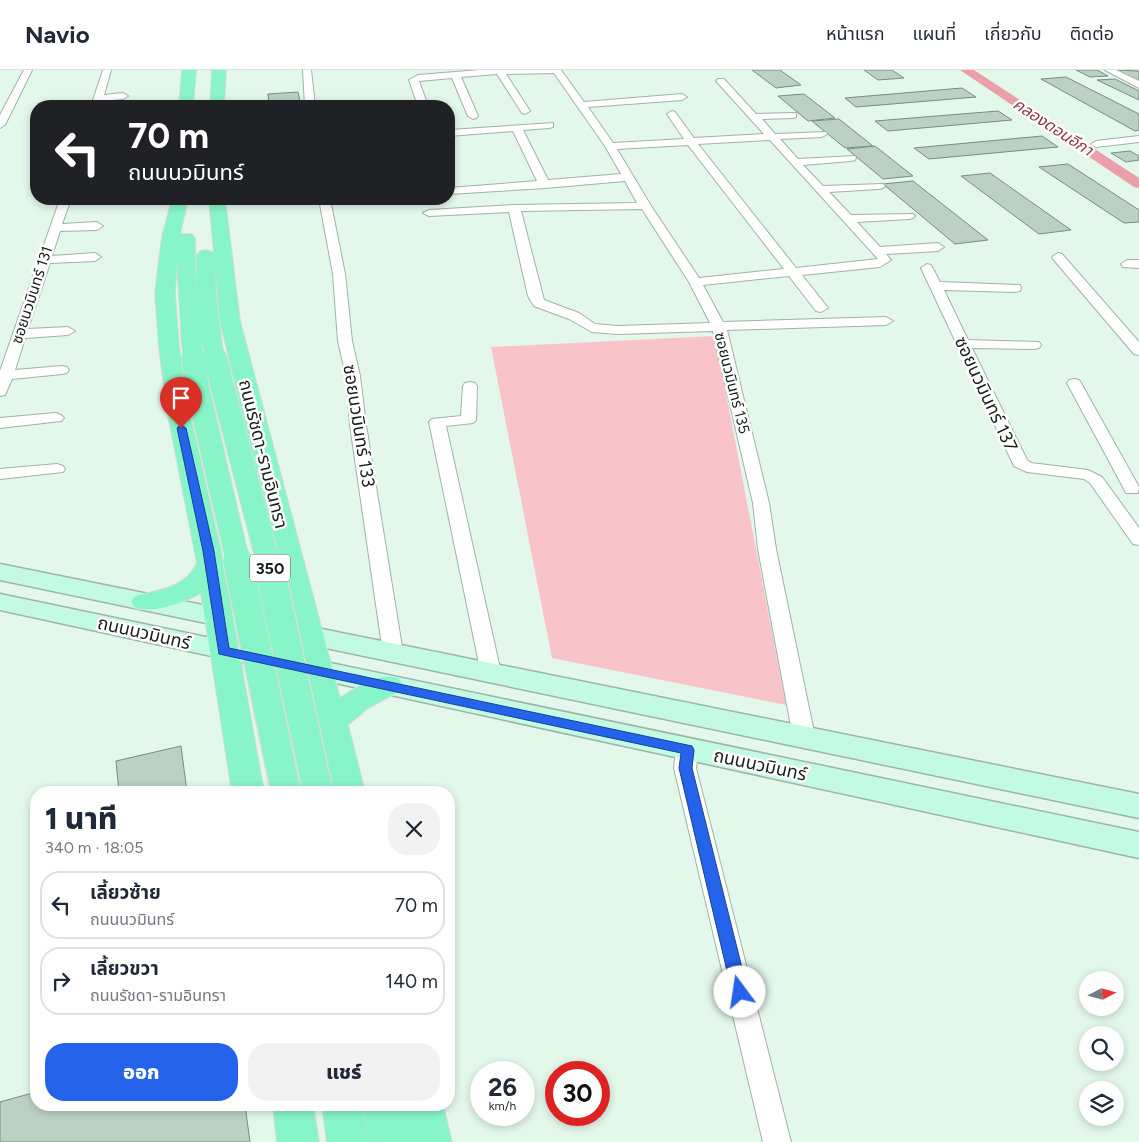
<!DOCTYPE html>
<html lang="th">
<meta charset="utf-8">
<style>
:root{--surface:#fff;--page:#f2f2f3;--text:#1f2937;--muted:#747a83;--line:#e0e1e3;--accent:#2563eb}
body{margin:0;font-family:Figtree,"Noto Sans Thai",sans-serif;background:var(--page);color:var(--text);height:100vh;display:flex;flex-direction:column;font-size:19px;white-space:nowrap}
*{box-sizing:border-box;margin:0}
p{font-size:16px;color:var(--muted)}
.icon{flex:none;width:28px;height:28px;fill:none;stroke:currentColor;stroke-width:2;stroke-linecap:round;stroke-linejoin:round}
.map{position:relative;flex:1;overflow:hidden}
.panel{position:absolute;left:30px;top:716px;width:425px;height:325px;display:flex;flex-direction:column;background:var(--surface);border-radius:20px;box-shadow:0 2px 8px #0003}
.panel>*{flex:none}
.top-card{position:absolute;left:30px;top:30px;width:425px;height:105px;border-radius:20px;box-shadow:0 2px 8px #0003;background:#202124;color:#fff;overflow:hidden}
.needle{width:32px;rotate:84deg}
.controls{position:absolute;left:1079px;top:901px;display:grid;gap:10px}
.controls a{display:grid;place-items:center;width:45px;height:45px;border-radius:50%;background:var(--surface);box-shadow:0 2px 8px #0003;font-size:25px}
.speed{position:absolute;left:470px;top:991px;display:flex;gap:10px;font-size:25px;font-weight:700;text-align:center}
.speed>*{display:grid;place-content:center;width:65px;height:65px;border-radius:50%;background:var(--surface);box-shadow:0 2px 8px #0003;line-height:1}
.speed small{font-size:12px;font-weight:400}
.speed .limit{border:8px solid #d22;background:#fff;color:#111}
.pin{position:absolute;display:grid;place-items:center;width:42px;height:42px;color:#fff;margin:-51px -21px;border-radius:50% 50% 50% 0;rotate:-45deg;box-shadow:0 0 5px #0007}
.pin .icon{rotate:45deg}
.me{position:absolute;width:55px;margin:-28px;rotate:346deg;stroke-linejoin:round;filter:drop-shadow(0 0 4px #0008)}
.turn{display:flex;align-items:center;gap:18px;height:105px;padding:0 15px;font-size:22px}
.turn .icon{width:65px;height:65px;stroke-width:2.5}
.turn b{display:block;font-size:35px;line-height:42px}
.round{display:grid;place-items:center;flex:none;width:52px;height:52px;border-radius:20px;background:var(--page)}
.head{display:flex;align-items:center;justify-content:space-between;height:85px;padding:0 15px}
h1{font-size:30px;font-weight:800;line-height:38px}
.primary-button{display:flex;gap:10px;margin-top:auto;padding:10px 15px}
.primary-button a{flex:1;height:58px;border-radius:20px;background:var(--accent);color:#fff;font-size:20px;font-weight:800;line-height:58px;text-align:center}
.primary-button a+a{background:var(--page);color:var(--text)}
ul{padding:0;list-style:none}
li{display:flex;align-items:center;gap:15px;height:68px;margin:0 10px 8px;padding:0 5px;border:2px solid var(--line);border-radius:20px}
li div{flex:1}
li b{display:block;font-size:19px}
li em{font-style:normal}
header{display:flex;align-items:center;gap:30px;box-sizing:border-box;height:70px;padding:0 25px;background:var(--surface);border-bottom:1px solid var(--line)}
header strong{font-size:24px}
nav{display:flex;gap:28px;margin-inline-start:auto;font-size:18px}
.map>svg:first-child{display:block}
.green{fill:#f8c4ca}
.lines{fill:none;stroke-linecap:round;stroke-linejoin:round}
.canal{fill:#ea9fa9;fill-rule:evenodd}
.building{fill:#bcd0c4;stroke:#7a8c81}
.minor-casing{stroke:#a0b3a8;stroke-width:2}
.secondary-casing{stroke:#a0b3a8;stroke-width:3}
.primary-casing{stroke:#dadbdb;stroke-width:2}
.minor{fill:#fff;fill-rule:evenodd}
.secondary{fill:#c3fae3;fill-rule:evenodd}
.primary{fill:#88f5c8;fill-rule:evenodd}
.primary-bridge-far2-casing{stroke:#dadbdb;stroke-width:21;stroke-linecap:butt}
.primary-bridge-far1-casing{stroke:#dadbdb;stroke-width:25;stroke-linecap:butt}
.primary-bridge-casing{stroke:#dadbdb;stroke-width:32;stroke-linecap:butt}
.primary-bridge-far2{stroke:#88f5c8;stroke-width:19}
.primary-bridge-far1{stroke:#88f5c8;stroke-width:23}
.primary-bridge{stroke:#88f5c8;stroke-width:29}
.route{fill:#2563eb;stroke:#184099}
.labels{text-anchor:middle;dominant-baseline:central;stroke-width:5;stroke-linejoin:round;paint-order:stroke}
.far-street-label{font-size:15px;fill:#181f1b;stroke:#fff}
.far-water-label{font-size:16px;font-style:italic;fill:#8d3547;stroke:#fff}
.shield{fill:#fff;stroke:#5d625f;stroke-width:1}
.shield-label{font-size:16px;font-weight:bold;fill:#181f1b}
.street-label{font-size:18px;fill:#181f1b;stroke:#fff}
</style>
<header>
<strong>Navio</strong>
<nav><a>หน้าแรก</a><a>แผนที่</a><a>เกี่ยวกับ</a><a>ติดต่อ</a></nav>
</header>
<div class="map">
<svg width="1139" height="1072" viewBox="0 0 1139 1072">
<rect width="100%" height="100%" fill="#e3f7eb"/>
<path class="green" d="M715 266 786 635 552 588 491 277Z"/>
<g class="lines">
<path class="canal" d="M960 0H974L1139 108V118L1134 117Z"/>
</g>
<g class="building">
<path d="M752 0H780L801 15 776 18Z"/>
<path d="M864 0H892L904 8 878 10Z"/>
<path d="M1076 0H1097L1108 6 1090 7Z"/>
<path d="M1116 0 1139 1V11Z"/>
<path d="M1066 7 1139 44V60L1135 61 1041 9Z"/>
<path d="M1115 9 1139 21V30L1097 10Z"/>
<path d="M962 18 976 27 856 37 845 28Z"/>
<path d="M298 22 301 36H269L268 24Z"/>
<path d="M804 24 835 48 808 51 778 26Z"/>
<path d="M998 41 1012 50 888 61 875 51Z"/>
<path d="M839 49 873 76 845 78 812 51Z"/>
<path d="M1042 66 1058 77 929 89 914 78Z"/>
<path d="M875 76 913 106 883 109 847 79Z"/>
<path d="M1130 81 1139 86V90L1126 92 1111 83Z"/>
<path d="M1068 94 1139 140V152L1124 153 1039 97Z"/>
<path d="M990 103 1071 160 1039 164 961 106Z"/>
<path d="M913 111 988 170 955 174 883 114Z"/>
<path d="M181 676 187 722H119L116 691Z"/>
<path d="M36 1022V1035H245L250 1072H0V1032Z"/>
</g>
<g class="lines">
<g class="minor-casing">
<g id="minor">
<path d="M24 0H32L5 55 0 58V45Z"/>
<path d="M103 0H111L104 25 123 23 128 26 123 29 102 31 101 36H91Z"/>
<path d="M303 0H311L315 36H305Z"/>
<path d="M480 0H561L584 32 682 24 687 27 682 30 588 37 613 73 684 69 667 44 672 41 675 42 694 68 764 64 716 11 718 9H724L756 44 796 43V47L793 48 762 49 775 64 826 62 827 64 822 67 780 69 798 89 855 86 856 88 855 90 851 91 803 95 823 116 883 114 885 116 883 118 879 119 829 122 851 145 913 144 915 146 913 148 909 149 857 152 880 177 938 173 944 177 938 181 886 184 891 190 880 197 802 205 828 238 821 242 816 241 789 206 703 215 723 252 886 247 893 251 886 255 727 260 769 433 776 479 815 667 811 672 804 675 797 672 793 667 758 479 753 433 713 261 617 264 592 262 569 249 534 236 528 226 509 142 429 146 423 143 429 140 514 135 637 133 625 111 545 118 449 124V118L537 111 513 61 449 66V60L553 53V57L549 58 523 60 548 110 621 104 605 76 554 3 506 4 530 41 525 44 522 43 497 4 461 7 478 46 476 48 473 49 468 46 452 8 419 11 428 36H418L409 10 418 5ZM770 70 878 189 796 198 698 74ZM688 75 784 199 699 208 651 136 617 79ZM642 139 689 212 710 253 617 256 595 254 579 243 544 230 521 141Z"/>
<path d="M1105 0H1116L1139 11V18Z"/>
<path d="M1139 66V72L1096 77 1091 74 1096 71Z"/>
<path d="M60 129H71L62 154 97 152 103 156 97 160 60 161 52 186 95 183 101 187 95 191 50 193 28 259 68 257 75 261 68 265 25 268 15 300 62 296 67 297 69 300 67 303 62 304 12 309 5 325 0 326V301Z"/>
<path d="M319 129H330L345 204 352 271 360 306 366 355 403 583 400 588 393 589 386 588 383 583 350 355 346 306 338 271 333 204Z"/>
<path d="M1058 183 1062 184 1139 272V285L1134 284 1054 190 1052 187Z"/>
<path d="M1127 190H1139V198L1123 197 1121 194Z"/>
<path d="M927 194 931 195 940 212 1020 215 1021 218 1020 221 1015 222 944 220 968 270 1039 272 1041 275 1039 278 1034 279 972 278 1027 390 1031 393 1088 400 1102 407 1139 458V475L1133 474 1090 413 1084 409 1027 402 1014 396 921 198Z"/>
<path d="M1074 309 1079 310 1081 313 1139 417 1138 423H1126L1124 419 1067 313 1069 310Z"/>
<path d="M470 312 475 313 477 316 476 350 473 353 446 356 501 603 498 608 491 610 484 608 481 603 429 352 432 349 461 346 463 316 465 313Z"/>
<path d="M56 343 61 345 64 348 61 351 0 358V348Z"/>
<path d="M57 394 63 396 65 399 63 402 0 409V399Z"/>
<path d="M687 672 695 675 698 680 696 698 791 1072H763L674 698 676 680 679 675Z"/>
</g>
</g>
<g class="secondary-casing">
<g id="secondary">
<path d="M0 494 1139 724V748L0 510Z"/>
<path d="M0 524 1139 762V788L0 540Z"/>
</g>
</g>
<g class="primary-casing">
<g id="primary">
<path d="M182 0H196L193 36H179Z"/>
<path d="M212 0H226L224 36H210Z"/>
<path d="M172 129H188L180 164H192L195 168 196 222 197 185 200 181 206 180 214 183 209 129H225L240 251 340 628C357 617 378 602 398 608L403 615 398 622 368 638 348 655 365 722H333L220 251 215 198 216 224 222 275 219 279 212 281 205 279 202 275 199 281 192 283 185 281 182 277 177 193 175 223 179 277 189 340 221 481 264 722H232L201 523C183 533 156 543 135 538L131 532 135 526C159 520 186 518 197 493L167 340 159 277 155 223 162 167Z"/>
<path d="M273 1035H313L319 1072H277Z"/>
<path d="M322 1035H362L369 1072H327Z"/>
<path d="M363 1035H443L452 1072H369Z"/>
</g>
</g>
<use href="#minor" class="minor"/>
<use href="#secondary" class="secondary"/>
<use href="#primary" class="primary"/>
<g class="primary-bridge-far2-casing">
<g id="primary-bridge-far2">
<path d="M212 275 216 289"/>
<path d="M192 277 194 289"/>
</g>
</g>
<g class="primary-bridge-far1-casing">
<g id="primary-bridge-far1">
<path d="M193 288 197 316 238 492"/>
<path d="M215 288 268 492"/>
</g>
</g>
<g class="primary-bridge-casing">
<g id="primary-bridge">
<path d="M238 491 286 722"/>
<path d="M268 491 318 722"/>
</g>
</g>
<use href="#primary-bridge-far2" class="primary-bridge-far2"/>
<use href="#primary-bridge-far1" class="primary-bridge-far1"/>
<use href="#primary-bridge" class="primary-bridge"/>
</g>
<path class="route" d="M181 355 186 358 214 481 229 578 692 676 694 680 692 698 748 922 746 927 740 929 735 927 732 922 679 698 681 683 219 584 203 481 177 358Z"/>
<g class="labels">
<g class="far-street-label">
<text transform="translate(32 225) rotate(-72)">ซอยนวมินทร์ 131</text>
<text transform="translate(732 313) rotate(76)">ซอยนวมินทร์ 135</text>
</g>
<g class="far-water-label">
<text transform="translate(1053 57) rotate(33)">คลองดอนอีกา</text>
</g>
<rect class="shield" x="250" y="484.5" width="40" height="27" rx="4"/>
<g class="shield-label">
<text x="270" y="498">350</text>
</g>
<g class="street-label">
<text transform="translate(986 324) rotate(65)">ซอยนวมินทร์ 137</text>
<text transform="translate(359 356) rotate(81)">ซอยนวมินทร์ 133</text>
<text transform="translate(263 384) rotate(76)">ถนนรัชดา-รามอินทรา</text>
<text transform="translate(144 563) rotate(13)">ถนนนวมินทร์</text>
<text transform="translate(760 695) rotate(12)">ถนนนวมินทร์</text>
</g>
</g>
</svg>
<div class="controls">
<a><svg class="needle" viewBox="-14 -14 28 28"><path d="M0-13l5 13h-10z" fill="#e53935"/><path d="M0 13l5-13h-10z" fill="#747a83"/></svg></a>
<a><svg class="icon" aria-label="search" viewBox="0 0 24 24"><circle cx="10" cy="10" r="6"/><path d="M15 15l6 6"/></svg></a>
<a><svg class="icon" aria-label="layers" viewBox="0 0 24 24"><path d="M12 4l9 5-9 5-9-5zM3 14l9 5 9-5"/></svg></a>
</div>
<div class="speed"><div>26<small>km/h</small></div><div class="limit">30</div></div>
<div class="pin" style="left:181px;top:358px;background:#d93025"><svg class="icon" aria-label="arrive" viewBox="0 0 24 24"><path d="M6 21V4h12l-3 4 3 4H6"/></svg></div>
<svg class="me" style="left:740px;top:922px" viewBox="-20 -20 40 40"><circle r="19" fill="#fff"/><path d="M0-13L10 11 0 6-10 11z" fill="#2563eb"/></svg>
<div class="top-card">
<div class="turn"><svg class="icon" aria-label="left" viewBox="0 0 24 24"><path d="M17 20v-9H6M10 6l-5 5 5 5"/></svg><div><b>70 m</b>ถนนนวมินทร์</div></div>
</div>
<section class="panel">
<div class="head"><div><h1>1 นาที</h1><p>340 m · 18:05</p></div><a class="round"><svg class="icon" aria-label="close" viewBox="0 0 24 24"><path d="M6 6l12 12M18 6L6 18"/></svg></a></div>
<ul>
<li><svg class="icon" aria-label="left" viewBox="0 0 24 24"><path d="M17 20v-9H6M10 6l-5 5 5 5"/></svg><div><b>เลี้ยวซ้าย</b><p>ถนนนวมินทร์</p></div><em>70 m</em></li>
<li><svg class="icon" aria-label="right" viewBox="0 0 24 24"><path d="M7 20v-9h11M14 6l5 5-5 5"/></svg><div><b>เลี้ยวขวา</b><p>ถนนรัชดา-รามอินทรา</p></div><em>140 m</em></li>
</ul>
<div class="primary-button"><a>ออก</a><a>แชร์</a></div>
</section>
</div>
